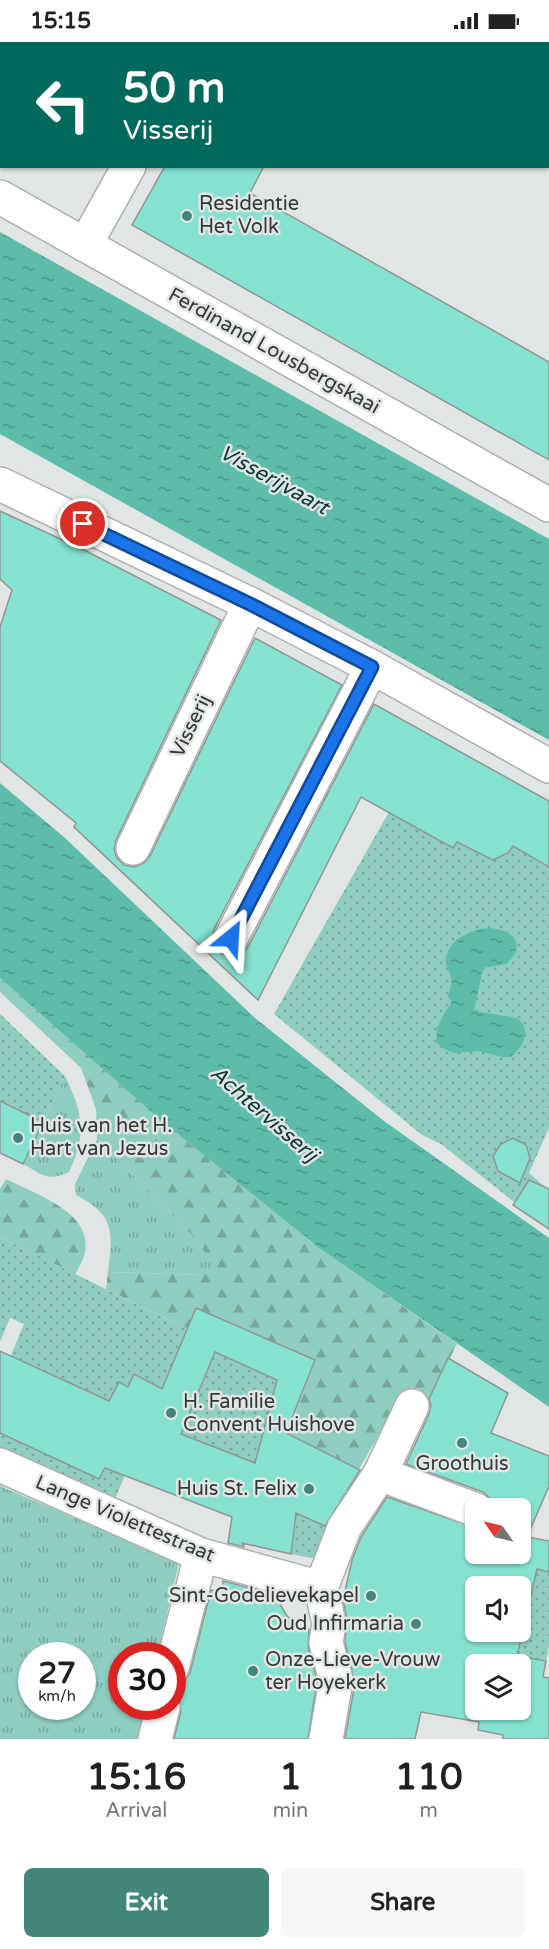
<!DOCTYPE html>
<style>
:root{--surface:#fff;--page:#f6f6f6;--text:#202124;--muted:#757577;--accent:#43867a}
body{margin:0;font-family:"Varela Round",sans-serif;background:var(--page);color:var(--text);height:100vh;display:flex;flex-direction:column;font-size:22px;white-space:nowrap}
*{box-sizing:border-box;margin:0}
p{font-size:20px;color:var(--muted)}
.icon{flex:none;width:33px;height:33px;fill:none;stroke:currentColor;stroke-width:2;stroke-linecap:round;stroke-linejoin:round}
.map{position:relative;height:1697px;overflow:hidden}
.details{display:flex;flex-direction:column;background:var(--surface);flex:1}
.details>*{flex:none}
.banner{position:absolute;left:0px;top:0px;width:549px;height:126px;box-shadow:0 2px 4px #0004;background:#00695c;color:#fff;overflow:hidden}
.needle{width:39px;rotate:304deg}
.controls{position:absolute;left:465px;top:1456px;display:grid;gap:12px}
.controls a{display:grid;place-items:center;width:66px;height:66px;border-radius:9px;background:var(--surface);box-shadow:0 2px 4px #0004;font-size:30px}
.speed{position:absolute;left:18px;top:1600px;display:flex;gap:12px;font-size:30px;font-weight:700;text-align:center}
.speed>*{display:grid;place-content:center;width:78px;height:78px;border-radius:50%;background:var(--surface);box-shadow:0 2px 4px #0004;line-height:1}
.speed small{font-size:15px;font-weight:400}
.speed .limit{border:9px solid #d22;background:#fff;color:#111}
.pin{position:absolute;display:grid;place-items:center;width:51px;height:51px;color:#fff;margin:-26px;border:3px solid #fff;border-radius:50%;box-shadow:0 2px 6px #0007}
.me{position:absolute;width:66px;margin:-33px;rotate:27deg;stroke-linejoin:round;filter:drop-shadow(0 0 4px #0008)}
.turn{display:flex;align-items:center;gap:21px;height:126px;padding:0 24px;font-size:27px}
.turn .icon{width:78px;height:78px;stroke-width:2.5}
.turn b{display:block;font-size:42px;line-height:51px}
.eta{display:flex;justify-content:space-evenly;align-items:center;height:102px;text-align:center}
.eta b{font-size:36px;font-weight:800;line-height:42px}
.action{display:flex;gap:12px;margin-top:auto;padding:12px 24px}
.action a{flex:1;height:69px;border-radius:9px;background:var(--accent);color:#fff;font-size:24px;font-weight:800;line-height:69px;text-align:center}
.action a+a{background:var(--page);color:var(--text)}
.status{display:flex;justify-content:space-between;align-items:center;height:42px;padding:0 30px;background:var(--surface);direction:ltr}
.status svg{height:16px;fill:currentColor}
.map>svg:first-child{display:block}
.grass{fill:url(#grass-tufts);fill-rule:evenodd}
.forest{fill:url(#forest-firs)}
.park{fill:url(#park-dots);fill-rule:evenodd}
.water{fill:url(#water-ripples)}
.building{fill:#85e2d0;stroke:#919594;stroke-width:1.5;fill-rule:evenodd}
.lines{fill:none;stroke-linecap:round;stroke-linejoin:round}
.minor-casing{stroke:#acb0af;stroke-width:36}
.minor{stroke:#fff;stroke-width:33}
.route-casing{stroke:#114b97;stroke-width:15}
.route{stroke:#1a73e8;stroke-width:10}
.poi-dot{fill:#43867a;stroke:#e1e6e5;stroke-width:2}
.labels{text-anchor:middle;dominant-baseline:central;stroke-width:5;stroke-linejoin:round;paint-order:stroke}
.poi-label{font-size:20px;fill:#363837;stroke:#e1e6e5;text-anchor:start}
.street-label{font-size:20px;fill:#363837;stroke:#e1e6e5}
.water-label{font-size:21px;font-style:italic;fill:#0a3730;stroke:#e1e6e5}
</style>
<div class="status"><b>15:15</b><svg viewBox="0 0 49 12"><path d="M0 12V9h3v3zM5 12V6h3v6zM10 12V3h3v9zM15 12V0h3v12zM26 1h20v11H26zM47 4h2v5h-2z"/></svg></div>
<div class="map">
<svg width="549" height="1697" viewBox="0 0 549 1697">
<defs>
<pattern id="grass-tufts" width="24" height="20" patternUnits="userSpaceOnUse" patternTransform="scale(1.5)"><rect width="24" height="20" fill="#8ecdc0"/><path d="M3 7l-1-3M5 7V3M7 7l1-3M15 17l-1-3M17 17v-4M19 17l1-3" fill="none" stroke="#75a79d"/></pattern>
<pattern id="forest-firs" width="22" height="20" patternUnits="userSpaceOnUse" patternTransform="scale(1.5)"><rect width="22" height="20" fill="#8ecdc0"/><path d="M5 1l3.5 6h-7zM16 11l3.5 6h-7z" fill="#75a79d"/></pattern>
<pattern id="park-dots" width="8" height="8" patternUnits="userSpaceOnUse" patternTransform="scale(1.5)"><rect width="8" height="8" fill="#8ecdc0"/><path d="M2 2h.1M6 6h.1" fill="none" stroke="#75a79d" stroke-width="1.8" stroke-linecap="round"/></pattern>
<pattern id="water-ripples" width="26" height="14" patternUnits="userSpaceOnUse" patternTransform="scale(1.5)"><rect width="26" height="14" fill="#5ebcab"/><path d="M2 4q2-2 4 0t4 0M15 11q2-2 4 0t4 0" fill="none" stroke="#4e9a8c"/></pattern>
</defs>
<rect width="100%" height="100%" fill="#e1e6e5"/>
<g class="grass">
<path d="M65 1034C83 1071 87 1093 69 1130 46 1140 44 1133 23 1122Z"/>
<path d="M97 1097 191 1192 215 1222 204 1233 108 1230C113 1190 115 1173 76 1153L75 1142Z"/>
<path d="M0 1444 179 1521 157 1614H122V1665H145L137 1697H0ZM32 1614H82V1665H32Z"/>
</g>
<g class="forest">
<path d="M0 936 158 1076 319 1206 457 1302 426 1363 398 1360 359 1427 288 1392 315 1318 196 1266 187 1287 106 1247 108 1230 204 1233 214 1222 191 1192 97 1097 96 1067 81 1026 0 950Z"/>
<path d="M6 1137C44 1156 112 1177 75 1232L0 1195V1147Z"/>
</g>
<g class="park">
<path d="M390 768 394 773 452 806 462 794 511 807 513 804 549 825V1086L529 1131 544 1144 536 1160 522 1150 514 1160 441 1102 422 1093 274 972Z"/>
<path d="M0 972 65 1034 43 1080 0 1059Z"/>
<path d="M0 1195 187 1287 114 1459 0 1410V1375L6 1325 24 1282 10 1276 0 1300ZM119 1340 128 1345 151 1341 99 1437 3 1392 102 1373Z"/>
<path d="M215 1310 303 1349 288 1392 265 1384 255 1421 181 1392Z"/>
<path d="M266 1457 331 1487 317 1517 291 1512Z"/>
<path d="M459 1501 475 1502 477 1515 549 1530V1603L546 1619 517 1614 527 1572 521 1570 520 1545H476L475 1576 471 1595 439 1589Z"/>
</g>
<g class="water">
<path d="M0 190 549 497V698L0 392Z"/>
<path d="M0 741 65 796 255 976 384 1079 549 1196V1365L319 1206 158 1076 0 936Z"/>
<path d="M490 886C502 887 520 892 516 909 515 913 509 919 507 922L483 926 474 969 517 976C533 989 523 1004 511 1015H503L478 1009 455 1011 446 1008 436 1000 437 986 445 970 450 964 451 959 448 955C449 949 453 941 451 936 450 929 445 925 446 918 447 897 473 887 490 886Z"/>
</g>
<g class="building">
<path d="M165 124H264L250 151 549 320V418L132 183Z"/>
<path d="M0 469 84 508 221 578 116 798 114 808 117 816 124 823 135 825 144 821 150 814 255 596 342 643 214 887 212 897 215 906 222 912 232 915 242 911 248 905 374 662 549 759V825L513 804 508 811 493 818 457 800 453 806 361 755 258 958 74 785 76 781 0 719V585L12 548 0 537Z"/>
<path d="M0 1059 43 1080 23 1122 0 1111Z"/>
<path d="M513 1096 526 1103 530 1116 520 1141 498 1129 493 1114 501 1102Z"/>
<path d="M529 1138 549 1147V1187L513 1163Z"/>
<path d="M196 1266 315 1318 286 1391 360 1428 325 1484 296 1471 291 1512 242 1501 244 1505 228 1501 232 1475 105 1426 99 1437 0 1391V1309L109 1359 119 1340 128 1345 134 1332 162 1347ZM215 1310 277 1338 255 1421 181 1392Z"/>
<path d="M448 1316 508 1351 491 1391 549 1414V1444L527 1495 549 1499V1530L537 1527 517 1614 546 1619 543 1635 549 1636V1697H503V1693L478 1688 479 1680 421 1670 415 1697H345L355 1641 345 1600 347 1577 343 1558 352 1518 361 1495 387 1455 476 1486V1512H520V1467H494L491 1457 483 1450 406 1422 429 1372 431 1363 429 1357ZM476 1545H520V1590H476ZM476 1623H520V1668H476Z"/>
<path d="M223 1539 274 1552 287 1574 300 1584 309 1587 308 1605 317 1639 308 1697H174L181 1670 179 1656 182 1641 190 1631 211 1548 222 1550Z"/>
</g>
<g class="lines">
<g class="minor-casing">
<g id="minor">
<path d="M200 2V0"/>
<path d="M0 155 549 463"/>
<path d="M85 203 129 124"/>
<path d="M0 442 250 562 372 625 549 724"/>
<path d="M133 806 250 562"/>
<path d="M231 896 372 625"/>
<path d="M0 1423 201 1513 321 1546"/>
<path d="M380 1432 476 1468"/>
<path d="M172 1626 201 1513"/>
<path d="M155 1697 163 1665"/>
<path d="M326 1697 336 1638 326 1601 329 1581 321 1546 344 1486 380 1432 412 1364"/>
</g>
</g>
<use href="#minor" class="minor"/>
</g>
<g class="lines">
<g class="route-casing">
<path id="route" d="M83 482 250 562 372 625 231 896"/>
</g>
<use href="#route" class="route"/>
</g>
<g class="poi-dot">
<circle cx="187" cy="174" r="6"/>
<circle cx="18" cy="1096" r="6"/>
<circle cx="171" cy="1371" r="6"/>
<circle cx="462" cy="1401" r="6"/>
<circle cx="309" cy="1447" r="6"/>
<circle cx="371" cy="1554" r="6"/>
<circle cx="416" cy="1582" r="6"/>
<circle cx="253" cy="1629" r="6"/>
</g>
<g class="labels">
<g class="poi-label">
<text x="199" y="162">Residentie<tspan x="199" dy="23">Het Volk</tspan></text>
<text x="30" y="1084">Huis van het H.<tspan x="30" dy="23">Hart van Jezus</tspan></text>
<text x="183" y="1360">H. Familie<tspan x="183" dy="23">Convent Huishove</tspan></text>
<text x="462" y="1422" text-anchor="middle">Groothuis</text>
<text x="297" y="1447" text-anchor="end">Huis St. Felix</text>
<text x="359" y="1554" text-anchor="end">Sint-Godelievekapel</text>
<text x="404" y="1582" text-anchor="end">Oud Infirmaria</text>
<text x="265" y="1618">Onze-Lieve-Vrouw<tspan x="265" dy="23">ter Hoyekerk</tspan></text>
</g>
<g class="street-label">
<text transform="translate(274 309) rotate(29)">Ferdinand Lousbergskaai</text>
<text transform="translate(191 684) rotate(-64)">Visserij</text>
<text transform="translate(125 1477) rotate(23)">Lange Violettestraat</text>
</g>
<g class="water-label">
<text transform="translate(274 438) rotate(29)">Visserijvaart</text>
<text transform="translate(264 1072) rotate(41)">Achtervisserij</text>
</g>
</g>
</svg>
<div class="controls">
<a><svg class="needle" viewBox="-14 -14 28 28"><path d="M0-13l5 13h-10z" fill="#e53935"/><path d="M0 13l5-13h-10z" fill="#757577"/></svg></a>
<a><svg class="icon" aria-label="sound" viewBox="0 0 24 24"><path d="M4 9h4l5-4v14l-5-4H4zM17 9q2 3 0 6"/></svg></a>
<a><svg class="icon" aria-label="layers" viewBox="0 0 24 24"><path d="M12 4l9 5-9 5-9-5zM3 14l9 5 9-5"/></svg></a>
</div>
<div class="speed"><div>27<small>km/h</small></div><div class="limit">30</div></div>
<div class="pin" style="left:83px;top:482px;background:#d93025"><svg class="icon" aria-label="arrive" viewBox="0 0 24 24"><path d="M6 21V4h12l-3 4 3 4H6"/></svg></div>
<svg class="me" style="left:231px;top:896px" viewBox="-20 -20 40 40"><path d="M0-17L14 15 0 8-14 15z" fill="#1a73e8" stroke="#fff" stroke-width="4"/></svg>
<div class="banner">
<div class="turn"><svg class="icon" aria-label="left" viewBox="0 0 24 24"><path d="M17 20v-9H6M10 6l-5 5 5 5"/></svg><div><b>50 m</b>Visserij</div></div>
</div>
</div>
<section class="details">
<div class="eta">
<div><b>15:16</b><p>Arrival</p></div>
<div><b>1</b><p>min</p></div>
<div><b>110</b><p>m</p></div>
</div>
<div class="action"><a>Exit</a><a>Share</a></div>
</section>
